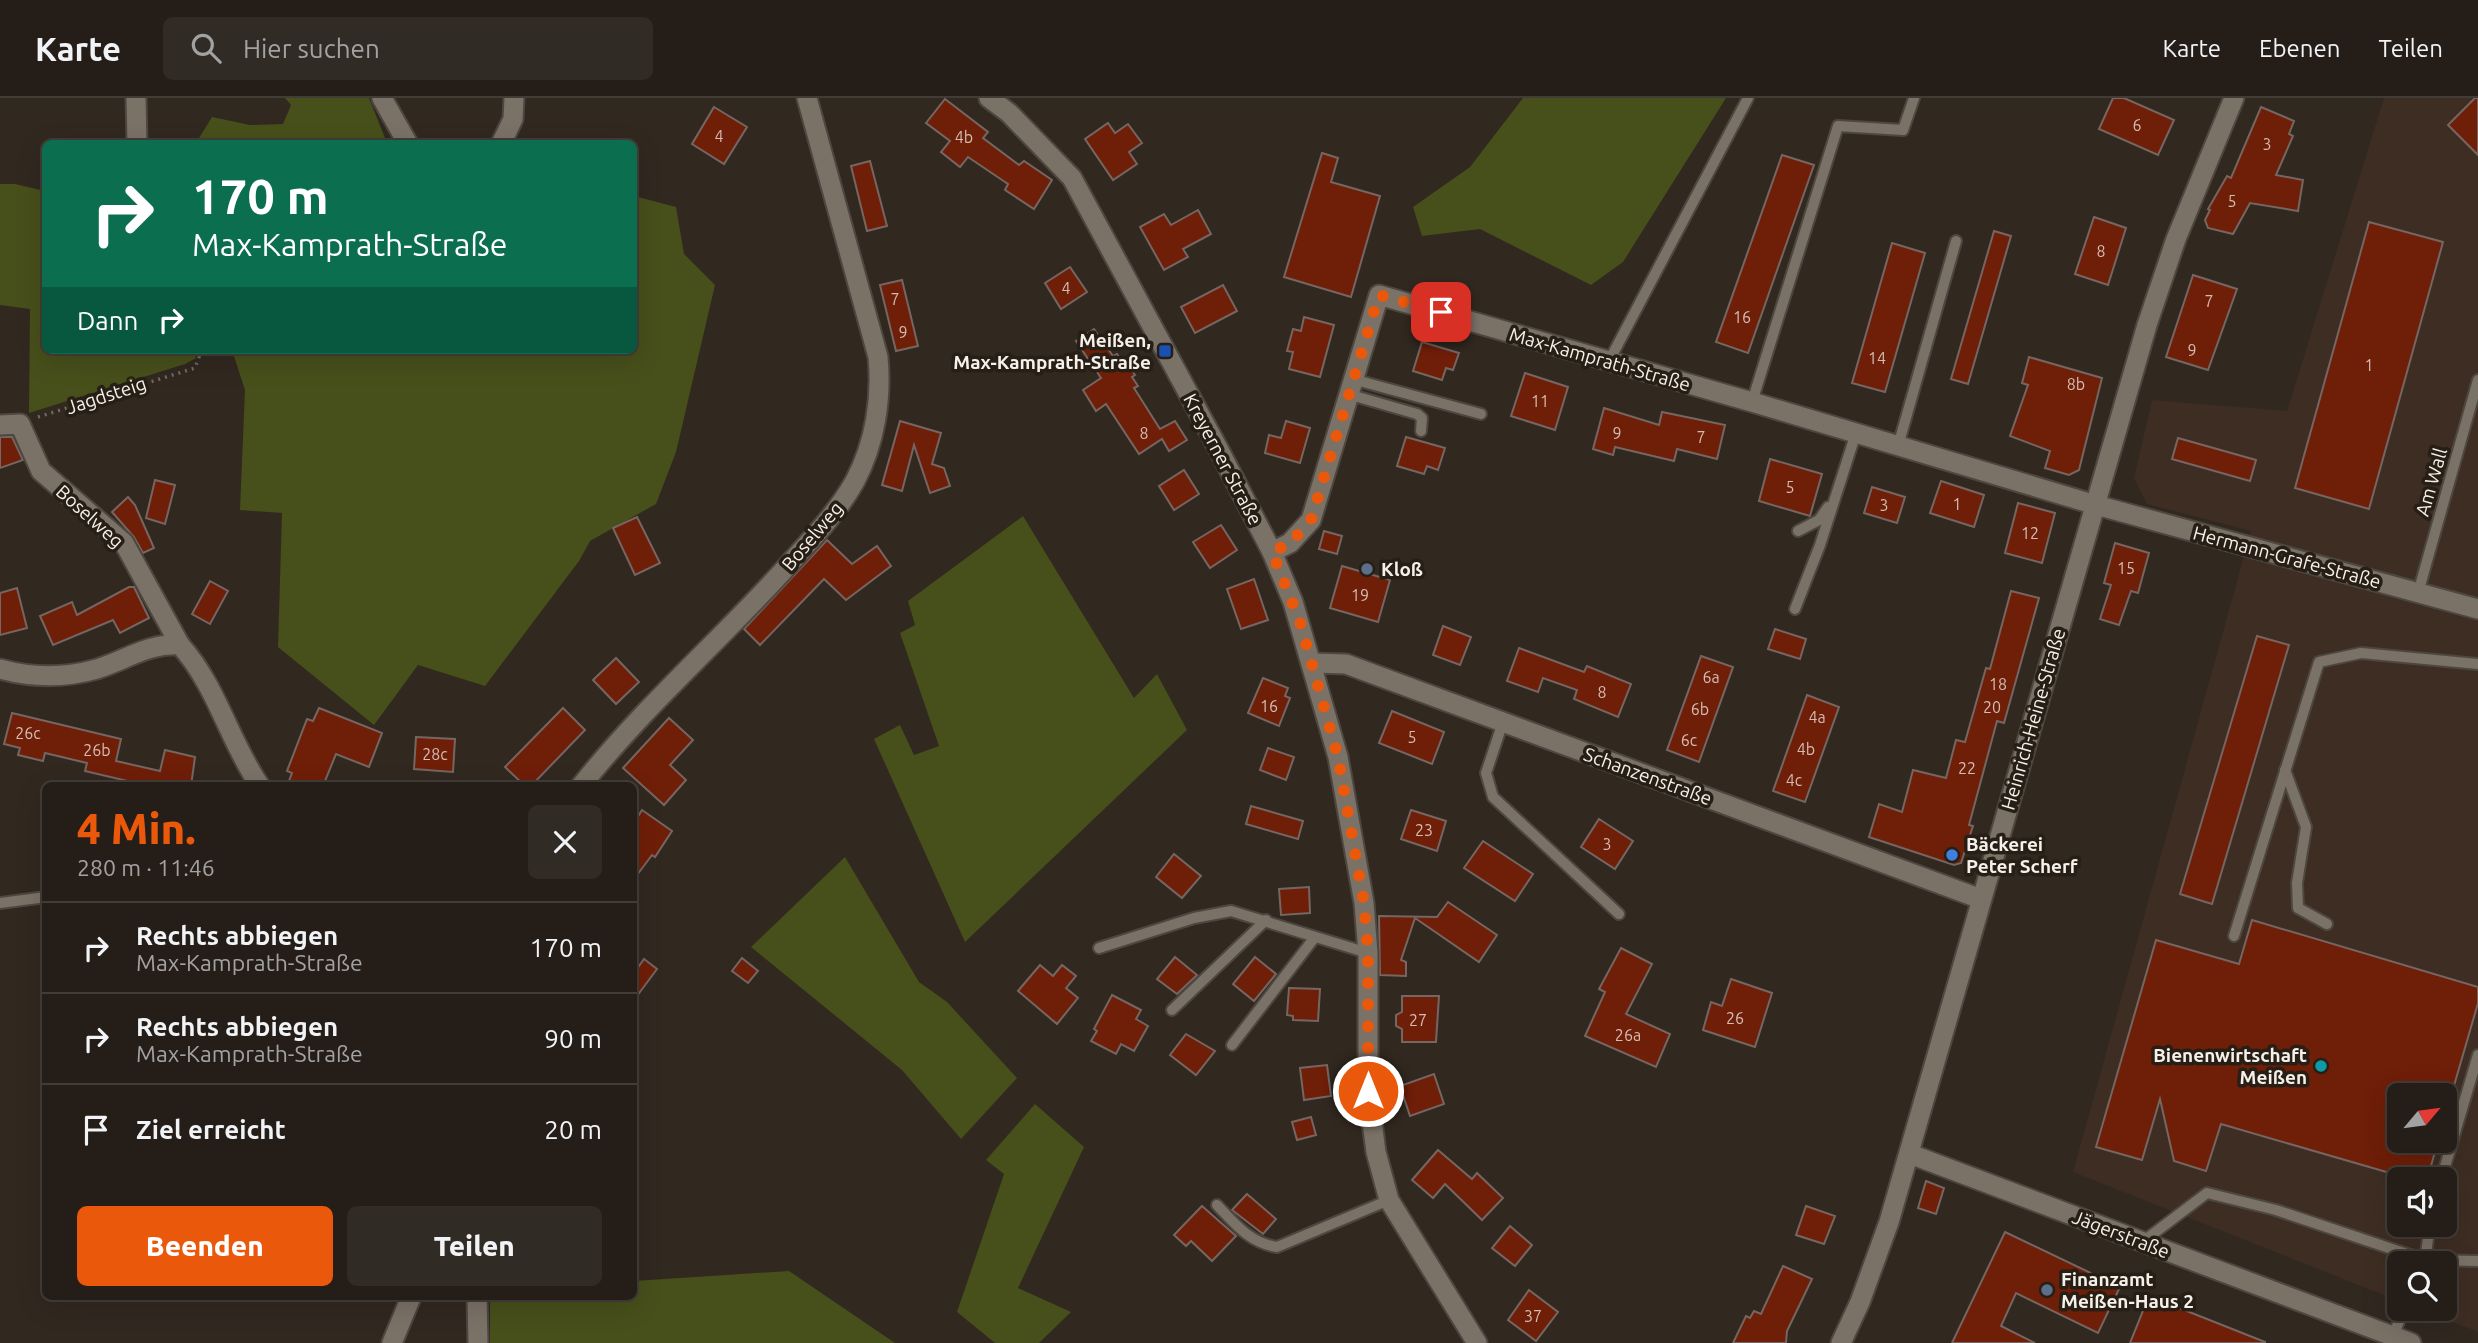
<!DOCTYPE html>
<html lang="de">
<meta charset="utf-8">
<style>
:root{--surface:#251e18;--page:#312b25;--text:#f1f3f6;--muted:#a3a2a2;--line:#423c37;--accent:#ea580c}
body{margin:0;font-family:Ubuntu,sans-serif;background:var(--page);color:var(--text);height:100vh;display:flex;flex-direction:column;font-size:26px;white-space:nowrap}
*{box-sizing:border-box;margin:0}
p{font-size:23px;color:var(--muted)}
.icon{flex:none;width:38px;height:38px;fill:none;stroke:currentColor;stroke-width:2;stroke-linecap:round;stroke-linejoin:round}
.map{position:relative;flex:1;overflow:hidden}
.drawer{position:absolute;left:42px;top:684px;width:595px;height:518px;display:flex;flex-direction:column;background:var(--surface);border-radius:10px;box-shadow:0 7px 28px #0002,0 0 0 2px var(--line)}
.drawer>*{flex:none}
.top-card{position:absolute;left:42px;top:42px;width:595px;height:214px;border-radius:10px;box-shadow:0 7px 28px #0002,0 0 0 2px var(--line);background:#0b6e4f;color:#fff;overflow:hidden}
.needle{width:46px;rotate:61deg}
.buttons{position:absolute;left:2387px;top:985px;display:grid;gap:14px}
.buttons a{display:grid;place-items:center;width:70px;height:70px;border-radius:10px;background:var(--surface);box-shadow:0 7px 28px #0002,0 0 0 2px var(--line);font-size:35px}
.pin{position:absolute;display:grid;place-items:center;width:60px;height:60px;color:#fff;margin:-30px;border-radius:14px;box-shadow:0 4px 10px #0006}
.me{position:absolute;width:77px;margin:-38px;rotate:0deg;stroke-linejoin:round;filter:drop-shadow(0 0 5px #0008)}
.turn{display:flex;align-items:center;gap:24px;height:147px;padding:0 35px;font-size:32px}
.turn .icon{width:91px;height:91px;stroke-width:2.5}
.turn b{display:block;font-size:49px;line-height:60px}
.then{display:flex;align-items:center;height:66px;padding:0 35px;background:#0003;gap:14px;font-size:26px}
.round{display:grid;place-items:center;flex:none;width:74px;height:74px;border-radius:10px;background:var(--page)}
.head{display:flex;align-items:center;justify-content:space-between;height:119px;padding:0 35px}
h1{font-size:42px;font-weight:800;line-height:52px;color:var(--accent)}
.action{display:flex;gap:14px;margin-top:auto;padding:14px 35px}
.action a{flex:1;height:80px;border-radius:10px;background:var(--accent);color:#fff;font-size:28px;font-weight:800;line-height:80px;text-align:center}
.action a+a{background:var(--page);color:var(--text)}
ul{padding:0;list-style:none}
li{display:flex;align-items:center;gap:21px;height:91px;padding:0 35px;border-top:2px solid var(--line)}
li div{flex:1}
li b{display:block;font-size:26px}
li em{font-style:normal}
header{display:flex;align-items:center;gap:42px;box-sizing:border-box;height:98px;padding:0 35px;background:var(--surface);border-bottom:2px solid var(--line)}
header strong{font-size:33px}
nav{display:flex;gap:38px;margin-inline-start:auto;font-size:24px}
.search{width:490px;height:63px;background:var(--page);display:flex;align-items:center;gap:18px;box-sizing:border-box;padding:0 24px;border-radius:10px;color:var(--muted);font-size:26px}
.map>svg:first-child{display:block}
.commercial{fill:#3e2d23;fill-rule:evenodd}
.green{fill:#474f1b}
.building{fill:#6f1e08;stroke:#756662;stroke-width:2}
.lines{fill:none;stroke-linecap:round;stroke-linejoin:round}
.service-casing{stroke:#4d473f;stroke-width:14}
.minor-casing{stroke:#4d473f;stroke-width:23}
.path{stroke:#726a62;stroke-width:3.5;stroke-dasharray:2 5;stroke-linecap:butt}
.service{stroke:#7a7167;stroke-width:10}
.minor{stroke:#7a7167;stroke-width:19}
.route{stroke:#ea580c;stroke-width:12;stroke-dasharray:0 21.6}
.transit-dot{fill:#1a4fb4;stroke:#271f16;stroke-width:2.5}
.service-dot{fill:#5c6f8a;stroke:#271f16;stroke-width:2.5}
.shop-dot{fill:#3f7fe0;stroke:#271f16;stroke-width:2.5}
.culture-dot{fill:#0f9aa8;stroke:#271f16;stroke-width:2.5}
.labels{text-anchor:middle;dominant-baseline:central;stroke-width:7;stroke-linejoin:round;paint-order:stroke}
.number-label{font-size:16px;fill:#d4bcb2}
.poi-label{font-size:19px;font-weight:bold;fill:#f6f0ea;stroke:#271f16;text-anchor:start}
.street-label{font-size:19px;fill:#f6f0ea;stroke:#271f16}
</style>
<header>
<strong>Karte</strong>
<div class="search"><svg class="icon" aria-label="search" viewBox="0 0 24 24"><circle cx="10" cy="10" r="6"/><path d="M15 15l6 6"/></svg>Hier suchen</div>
<nav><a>Karte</a><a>Ebenen</a><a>Teilen</a></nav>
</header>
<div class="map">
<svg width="2478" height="1245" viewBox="0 0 2478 1245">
<rect width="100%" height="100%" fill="#312820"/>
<path class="commercial" d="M2384 0H2478V1234L2421 1211H2445V1166H2399V1203L2073 1074 2251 433 2147 406 2134 380 2152 302 2287 313ZM2399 998H2445V1043H2399ZM2399 1082H2445V1127H2399Z"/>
<g class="green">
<path d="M285 0H369L387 45H196L212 19 250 27 283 26 291 7Z"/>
<path d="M1523 0H1726L1623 164 1591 187 1480 131 1422 138 1413 109 1470 69Z"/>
<path d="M0 86H15L45 93 46 252H193L196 260 185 266 29 315 30 211 0 207Z"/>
<path d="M634 98 676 109 684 156 715 187 676 354 656 406 590 443 579 463 485 588 418 567 374 627 278 549 282 415 240 412 245 292 232 252H634Z"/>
<path d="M1023 418 1134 600 1157 576 1187 632 965 844 874 641 900 627 914 657 939 648 900 535 915 527 908 503Z"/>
<path d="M845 759 919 884 947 904 1017 980 961 1041 902 972 751 849Z"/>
<path d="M1035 1006 1084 1049 1018 1190 1071 1214 1039 1245H995L957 1214 1004 1076 986 1062Z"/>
<path d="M789 1173 895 1245H490V1199H634V1183Z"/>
</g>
<g class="building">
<path d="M2113 0H2124L2174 22 2158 57 2099 31Z"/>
<path d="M2475 0H2478V57L2448 27Z"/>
<path d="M945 1 988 34 983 40 1019 67 1024 63 1052 82 1034 111 1005 92 1008 86 968 59 960 69 941 54 950 43 926 25Z"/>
<path d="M714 9 747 29 724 66 692 46Z"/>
<path d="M2261 9 2294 23 2289 36 2293 38 2276 77 2303 82 2298 113 2250 105 2233 136 2208 130 2205 122 2210 112 2208 111 2227 78 2231 80Z"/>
<path d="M1108 25 1115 35 1128 26 1142 45 1129 54 1137 66 1113 82 1085 41Z"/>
<path d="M1322 55 1338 60 1331 84 1380 98 1351 199 1284 179Z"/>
<path d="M1782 57 1814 67 1748 255 1716 244Z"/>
<path d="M870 63 887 128 867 133 851 68Z"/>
<path d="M1198 112 1211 136 1183 151 1188 159 1164 172 1140 129 1164 116 1171 127Z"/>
<path d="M2094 119 2126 130 2108 187 2075 176Z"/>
<path d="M2369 124 2443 144 2369 411 2295 390Z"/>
<path d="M1994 133 2011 138 1968 286 1951 281Z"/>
<path d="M1892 145 1925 155 1885 294 1852 285Z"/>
<path d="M1070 169 1087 194 1061 211 1045 185Z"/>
<path d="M2193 177 2237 191 2208 272 2166 259Z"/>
<path d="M902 182 918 248 896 253 880 187Z"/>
<path d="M1223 187 1237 213 1195 235 1181 209Z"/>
<path d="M1304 219 1334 227 1320 279 1289 271 1293 254 1287 253 1293 231 1301 233Z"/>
<path d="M1094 231 1113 258 1117 256 1123 265 1126 263 1135 277 1132 279 1138 288 1134 290 1160 331 1175 323 1187 342 1169 353 1162 341 1139 356 1106 306 1096 313 1083 292 1101 280 1076 243Z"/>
<path d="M1422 244 1459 255 1453 272 1446 270 1442 282 1413 273Z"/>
<path d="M2029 259 2102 280 2079 372 2069 377 2045 370 2050 353 2010 338 2028 287 2022 285Z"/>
<path d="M1525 275 1568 289 1555 332 1511 318Z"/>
<path d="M1604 310 1659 327 1662 314 1725 327 1717 361 1677 351 1674 363 1615 349 1613 357 1593 351Z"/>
<path d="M900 323 941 335 932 366 944 370 950 388 930 395 914 347 902 393 882 387Z"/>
<path d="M1286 323 1310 330 1300 365 1265 355 1269 337 1281 340Z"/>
<path d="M0 339H12L23 362 0 370Z"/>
<path d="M1406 339 1445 350 1438 372 1427 368 1424 376 1397 368Z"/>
<path d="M2178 340 2256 362 2250 383 2172 361Z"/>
<path d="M1770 361 1822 376 1810 418 1759 403Z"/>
<path d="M1184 372 1199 396 1174 412 1159 388Z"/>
<path d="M155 382 175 387 165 426 146 420Z"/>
<path d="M1941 383 1984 397 1974 429 1930 415Z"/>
<path d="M1872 389 1905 399 1897 425 1864 415Z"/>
<path d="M128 399 135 407 154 450 143 455 134 439 112 414Z"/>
<path d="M2018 405 2055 415 2042 465 2005 455Z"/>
<path d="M637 419 660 465 635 477 613 430Z"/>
<path d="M1221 427 1237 452 1210 470 1193 444Z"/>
<path d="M1324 433 1342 438 1337 456 1319 451Z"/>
<path d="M827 442 852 466 877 448 891 468 846 502 824 481 760 547 744 531Z"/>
<path d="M2115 445 2149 455 2138 495 2131 493 2119 527 2100 521 2111 487 2104 485Z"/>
<path d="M1342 468 1390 482 1378 524 1330 510Z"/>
<path d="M1254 481 1268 522 1241 531 1227 491Z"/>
<path d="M210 483 228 493 210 526 192 516Z"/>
<path d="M129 489H134L149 520 120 535 113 522 53 547 40 518 72 504 77 517Z"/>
<path d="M17 490 27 530 0 537V495Z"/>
<path d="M2011 493 2039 500 2004 625 1997 623 1969 727 1973 728 1961 765 1954 767 1869 739 1879 706 1902 714 1913 672 1946 680 1956 642 1965 644 1986 570 1990 571Z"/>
<path d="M1443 528 1471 539 1460 567 1433 557Z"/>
<path d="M1775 531 1806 541 1800 561 1768 551Z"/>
<path d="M2257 538 2289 547 2212 806 2180 796Z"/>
<path d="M1519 550 1584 574 1587 568 1631 586 1618 619 1574 601 1577 592 1543 580 1538 594 1507 583Z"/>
<path d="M1701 558 1733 569 1699 664 1667 652Z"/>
<path d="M616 560 639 584 616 606 593 582Z"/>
<path d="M1263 580 1288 590 1285 598 1290 600 1279 628 1248 615Z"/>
<path d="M1807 597 1839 609 1805 704 1773 693Z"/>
<path d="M319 610 382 635 369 669 336 656 323 688H287L292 675 287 673 307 621 313 623Z"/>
<path d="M563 610 585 632 531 688H525L505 669Z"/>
<path d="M1392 613 1444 634 1432 666 1379 645Z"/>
<path d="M12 615 121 641 116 663 160 673 165 652 195 659 191 688H135L136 685 85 673 87 665 45 655 43 663 18 657 20 650 4 646Z"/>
<path d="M669 620 693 642 670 667 686 682 664 707 623 670Z"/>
<path d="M416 639 455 641 453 674 414 671Z"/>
<path d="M1268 650 1294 659 1286 682 1260 672Z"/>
<path d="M1251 708 1303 723 1298 741 1246 726Z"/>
<path d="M642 712 672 733 655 759 652 757 634 781V725Z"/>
<path d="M1411 712 1446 723 1437 753 1401 741Z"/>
<path d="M1599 721 1633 743 1615 771 1581 749Z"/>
<path d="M1483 743 1533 776 1515 803 1464 770Z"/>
<path d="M1174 756 1201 778 1182 800 1156 779Z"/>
<path d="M1309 789 1310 815 1281 817 1279 791Z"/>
<path d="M1448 804 1497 837 1479 864 1415 820 1401 862 1406 864V878L1380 877 1379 818 1437 819Z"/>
<path d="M2252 822 2478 889V905L2451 998H2399V1043H2438L2427 1082H2414L2221 1026 2206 1073 2174 1063 2160 1001 2142 1062 2096 1049 2156 842 2239 866Z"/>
<path d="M1621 850 1652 866 1626 916 1670 936 1656 969 1585 938 1605 894 1599 891Z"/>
<path d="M1175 859 1197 877 1177 896 1157 881Z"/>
<path d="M1255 859 1276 876 1254 903 1233 886Z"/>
<path d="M742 860 758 873 748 885 732 873Z"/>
<path d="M644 861 657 871 634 902V875Z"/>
<path d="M1040 867 1053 878 1062 867 1076 878 1066 890 1078 900 1057 926 1018 893Z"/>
<path d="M1731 881 1772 895 1755 949 1703 932 1711 904 1722 908Z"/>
<path d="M1289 890 1320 891 1318 923 1293 922V918L1287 917Z"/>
<path d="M1112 897 1141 912 1136 921 1148 928 1134 953 1121 946 1116 956 1091 943 1097 933 1094 931Z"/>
<path d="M1402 898H1439L1436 944H1402V931L1396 928V917L1402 914Z"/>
<path d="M1186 936 1215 953 1196 977 1170 957Z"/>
<path d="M1327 967 1331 998 1304 1002 1300 970Z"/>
<path d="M1434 976 1444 1006 1410 1018 1400 988Z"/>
<path d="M1311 1019 1316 1037 1297 1042 1292 1024Z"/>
<path d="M1438 1052 1472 1081 1477 1075 1503 1100 1482 1122 1445 1086 1433 1100 1412 1082Z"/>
<path d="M1926 1083 1944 1090 1936 1116 1918 1110Z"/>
<path d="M1247 1096 1276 1121 1263 1136 1232 1112Z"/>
<path d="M1202 1108 1236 1138 1212 1163 1191 1143 1186 1148 1174 1137Z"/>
<path d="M1806 1108 1835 1118 1824 1146 1796 1137Z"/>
<path d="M1510 1128 1532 1147 1515 1168 1492 1150Z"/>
<path d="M2005 1134 2120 1189 2098 1235 2016 1195 2001 1228 2035 1245H1952Z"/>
<path d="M1783 1168 1812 1181 1787 1233 1786 1245H1733L1746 1218 1750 1220 1754 1213 1761 1216Z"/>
<path d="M1529 1192 1558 1214 1536 1243 1508 1222Z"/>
<path d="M2149 1198 2265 1244V1245H2130Z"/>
</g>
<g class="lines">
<g class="service-casing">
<g id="service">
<path d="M1608 265 1748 0"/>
<path d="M1356 282 1481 316"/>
<path d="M1351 297 1417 316 1422 320 1421 333"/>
<path d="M1752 304 1838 28 1903 32 1914 0"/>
<path d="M1898 348 1956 143"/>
<path d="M1798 433 1819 422 1828 409"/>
<path d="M2418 495 2478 282"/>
<path d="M1795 511 1820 447 1856 335"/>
<path d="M1503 624 1486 675 1493 699 1619 816"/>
<path d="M2285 672 2306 729 2297 785 2298 810 2327 826"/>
<path d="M0 805 46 799"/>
<path d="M2234 838 2319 564 2361 555 2478 566"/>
<path d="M1099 850 1194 820 1231 813 1368 855"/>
<path d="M1172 912 1266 822"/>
<path d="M1232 947 1315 839"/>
<path d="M2441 1082 2478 957"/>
<path d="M1217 1107C1235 1126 1250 1145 1277 1149L1389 1102"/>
<path d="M2141 1145 2207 1095 2276 1112 2425 1162 2430 1127"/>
<path d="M2423 1166 2425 1162 2478 1163"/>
<path d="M2393 1238 2404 1211"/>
</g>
</g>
<g class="minor-casing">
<g id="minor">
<path d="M136 0 137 46"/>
<path d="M382 0 408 46"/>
<path d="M989 0 1009 15 1072 80 1219 352 1272 454 1293 504 1338 659 1364 805 1368 855V993L1376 1054 1389 1102 1477 1245"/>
<path d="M501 46 513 21 514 0"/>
<path d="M0 327 20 326 41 373 124 445 180 547"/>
<path d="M1272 454 1290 445 1311 422 1379 197 1752 304 2096 407 2478 511"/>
<path d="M1313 565 1346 566 1981 801"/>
<path d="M0 571C32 580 65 580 97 571 126 562 148 545 180 547 217 588 229 643 260 688"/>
<path d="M581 688C642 611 716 546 782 474 808 445 836 417 855 383 875 345 882 301 878 259L807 0"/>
<path d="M1910 1056 2411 1245"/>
<path d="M477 1199 478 1245"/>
<path d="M392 1245 411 1199"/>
<path d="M1841 1245 1860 1204 1889 1124 2147 227 2176 141 2234 0"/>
</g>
</g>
<path class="path" d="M38 319 195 270 199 259 197 252"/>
<use href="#service" class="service"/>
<use href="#minor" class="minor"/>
</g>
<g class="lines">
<path class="route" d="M1368 993V855L1364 805 1338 659 1300 524 1272 454 1290 445 1311 422 1379 197 1441 214"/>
</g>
<rect class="transit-dot" x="1158" y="246" width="14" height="14" rx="3.5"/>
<g class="service-dot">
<circle cx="1367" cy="471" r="7"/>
<circle cx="2047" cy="1192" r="7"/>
</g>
<circle class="shop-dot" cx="1952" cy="757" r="7"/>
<circle class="culture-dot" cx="2321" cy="968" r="7"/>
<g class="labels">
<g class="number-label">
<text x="2137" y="27">6</text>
<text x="719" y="38">4</text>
<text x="964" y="39">4b</text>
<text x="2267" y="46">3</text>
<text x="2232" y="103">5</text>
<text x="2101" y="153">8</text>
<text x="1066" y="190">4</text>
<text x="895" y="201">7</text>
<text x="2209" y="203">7</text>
<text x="1742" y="219">16</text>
<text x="903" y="234">9</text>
<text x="2192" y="252">9</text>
<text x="1877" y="260">14</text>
<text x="2369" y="267">1</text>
<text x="2076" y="286">8b</text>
<text x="1540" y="303">11</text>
<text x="1144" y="335">8</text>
<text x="1617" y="335">9</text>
<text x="1701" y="339">7</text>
<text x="1790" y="389">5</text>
<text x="1957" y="406">1</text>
<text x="1884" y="407">3</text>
<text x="2030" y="435">12</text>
<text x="2126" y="470">15</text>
<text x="1360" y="497">19</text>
<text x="1711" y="579">6a</text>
<text x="1998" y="586">18</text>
<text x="1602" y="594">8</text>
<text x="1269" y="608">16</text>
<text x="1992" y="609">20</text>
<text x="1700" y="611">6b</text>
<text x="1817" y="619">4a</text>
<text x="28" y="635">26c</text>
<text x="1412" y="639">5</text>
<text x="1689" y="642">6c</text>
<text x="1806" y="651">4b</text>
<text x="97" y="652">26b</text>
<text x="435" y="656">28c</text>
<text x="1967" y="670">22</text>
<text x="1794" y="682">4c</text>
<text x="1424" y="732">23</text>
<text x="1607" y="746">3</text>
<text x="1735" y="920">26</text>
<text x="1418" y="922">27</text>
<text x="1628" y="937">26a</text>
<text x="1533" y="1218">37</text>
</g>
<g class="poi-label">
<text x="1151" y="242" text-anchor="end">Meißen,<tspan x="1151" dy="22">Max-Kamprath-Straße</tspan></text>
<text x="1381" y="471">Kloß</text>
<text x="1966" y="746">Bäckerei<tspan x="1966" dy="22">Peter Scherf</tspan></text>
<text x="2307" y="957" text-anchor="end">Bienenwirtschaft<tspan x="2307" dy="22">Meißen</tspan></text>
<text x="2061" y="1181">Finanzamt<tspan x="2061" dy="22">Meißen-Haus 2</tspan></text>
</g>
<g class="street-label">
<text transform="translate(1600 261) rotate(16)">Max-Kamprath-Straße</text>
<text transform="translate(106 297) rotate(-18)">Jagdsteig</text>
<text transform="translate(1223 361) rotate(62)">Kreyerner Straße</text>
<text transform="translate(2431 384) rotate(-74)">Am Wall</text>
<text transform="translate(90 418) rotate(42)">Boselweg</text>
<text transform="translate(812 438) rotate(-50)">Boselweg</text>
<text transform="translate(2287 459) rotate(15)">Hermann-Grafe-Straße</text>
<text transform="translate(2033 621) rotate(-74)">Heinrich-Heine-Straße</text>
<text transform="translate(1648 678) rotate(20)">Schanzenstraße</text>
<text transform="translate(2121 1136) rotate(21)">Jägerstraße</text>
</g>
</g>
</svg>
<div class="buttons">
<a><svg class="needle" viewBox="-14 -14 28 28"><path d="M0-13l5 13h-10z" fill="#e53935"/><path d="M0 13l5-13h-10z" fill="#a3a2a2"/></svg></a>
<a><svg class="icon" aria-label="sound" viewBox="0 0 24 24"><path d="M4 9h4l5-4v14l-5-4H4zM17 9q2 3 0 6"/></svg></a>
<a><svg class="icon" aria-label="search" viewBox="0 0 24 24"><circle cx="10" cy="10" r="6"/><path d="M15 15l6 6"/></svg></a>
</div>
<div class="pin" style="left:1441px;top:214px;background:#d93025"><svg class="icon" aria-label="arrive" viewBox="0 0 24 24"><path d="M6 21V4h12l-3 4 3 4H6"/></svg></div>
<svg class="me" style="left:1368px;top:993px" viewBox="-20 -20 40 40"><circle r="17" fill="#ea580c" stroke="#fff" stroke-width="3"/><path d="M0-11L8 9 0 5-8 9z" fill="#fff"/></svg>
<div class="top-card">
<div class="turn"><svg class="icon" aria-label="right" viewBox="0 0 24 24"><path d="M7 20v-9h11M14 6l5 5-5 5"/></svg><div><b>170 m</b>Max-Kamprath-Straße</div></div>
<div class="then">Dann<svg class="icon" aria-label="right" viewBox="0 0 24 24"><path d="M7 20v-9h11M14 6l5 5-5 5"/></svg></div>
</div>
<section class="drawer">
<div class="head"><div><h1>4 Min.</h1><p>280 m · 11:46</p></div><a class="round"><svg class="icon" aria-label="close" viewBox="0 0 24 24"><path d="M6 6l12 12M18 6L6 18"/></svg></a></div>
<ul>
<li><svg class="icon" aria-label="right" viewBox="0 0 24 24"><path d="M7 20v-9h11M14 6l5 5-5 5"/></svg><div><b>Rechts abbiegen</b><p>Max-Kamprath-Straße</p></div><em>170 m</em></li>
<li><svg class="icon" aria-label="right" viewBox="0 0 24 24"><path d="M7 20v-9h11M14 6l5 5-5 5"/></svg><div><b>Rechts abbiegen</b><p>Max-Kamprath-Straße</p></div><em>90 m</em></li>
<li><svg class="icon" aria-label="arrive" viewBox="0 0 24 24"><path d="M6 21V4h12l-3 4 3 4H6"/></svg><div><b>Ziel erreicht</b></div><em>20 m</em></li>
</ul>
<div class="action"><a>Beenden</a><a>Teilen</a></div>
</section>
</div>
